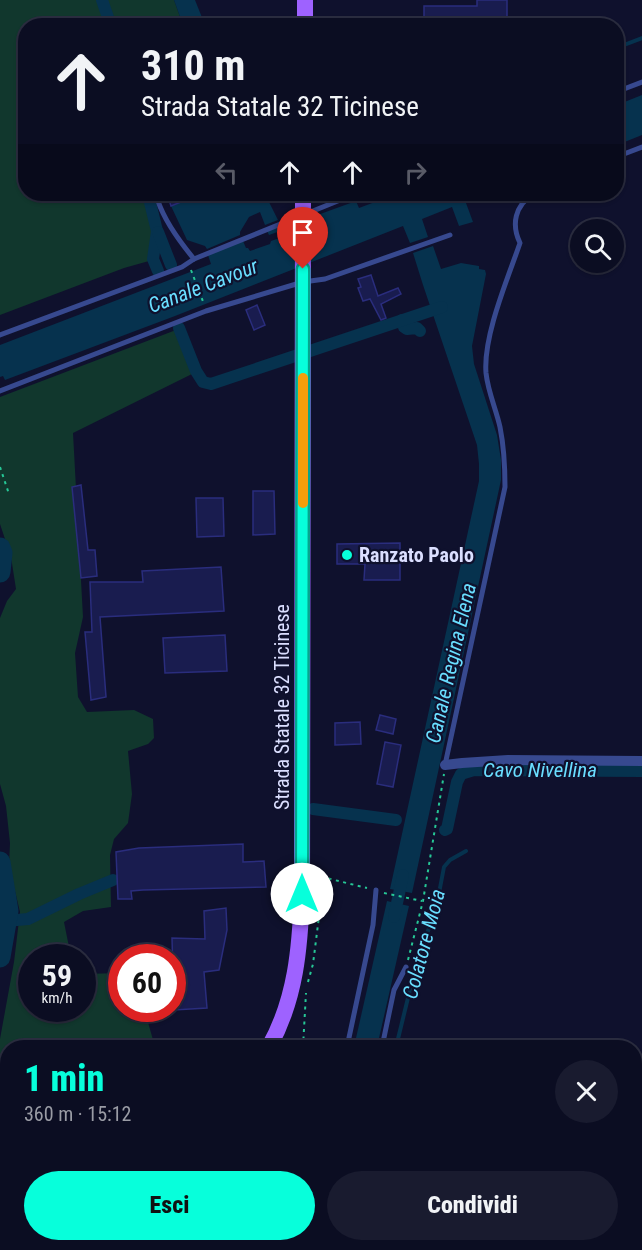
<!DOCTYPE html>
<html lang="it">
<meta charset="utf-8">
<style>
:root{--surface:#0b0d22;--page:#191b2f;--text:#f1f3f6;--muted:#9a9ca5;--line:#2b2d40;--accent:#07ffdb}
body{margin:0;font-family:"Roboto Condensed",sans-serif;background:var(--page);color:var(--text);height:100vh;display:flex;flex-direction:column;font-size:22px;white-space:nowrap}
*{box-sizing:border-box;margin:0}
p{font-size:20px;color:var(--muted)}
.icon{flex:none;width:33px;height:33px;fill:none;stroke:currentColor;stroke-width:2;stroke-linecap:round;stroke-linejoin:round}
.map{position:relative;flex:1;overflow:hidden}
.drawer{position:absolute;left:0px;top:1040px;width:642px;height:212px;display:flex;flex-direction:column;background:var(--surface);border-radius:24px 24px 0 0;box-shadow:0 2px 4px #0004,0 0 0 2px var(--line)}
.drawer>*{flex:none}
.guide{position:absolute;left:18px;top:18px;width:606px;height:183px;border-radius:24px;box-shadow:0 2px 4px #0004,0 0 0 2px var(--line);background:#0b0d22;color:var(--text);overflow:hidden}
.fabs{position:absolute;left:570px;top:219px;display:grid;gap:12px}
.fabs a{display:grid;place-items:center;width:54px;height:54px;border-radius:50%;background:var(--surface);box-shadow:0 2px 4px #0004,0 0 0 2px var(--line);font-size:30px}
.speed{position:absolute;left:18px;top:944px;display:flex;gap:12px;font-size:30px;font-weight:700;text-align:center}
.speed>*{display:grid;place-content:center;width:78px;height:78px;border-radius:50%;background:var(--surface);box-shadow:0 2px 4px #0004,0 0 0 2px var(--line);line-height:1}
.speed small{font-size:15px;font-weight:400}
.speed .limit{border:9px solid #d22;background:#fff;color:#111}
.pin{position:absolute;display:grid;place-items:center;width:51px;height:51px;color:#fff;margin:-62px -26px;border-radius:50% 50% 50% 0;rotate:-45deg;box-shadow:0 0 6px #0007}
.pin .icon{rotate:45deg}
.me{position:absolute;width:66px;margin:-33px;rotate:0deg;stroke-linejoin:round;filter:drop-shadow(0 0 4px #0008)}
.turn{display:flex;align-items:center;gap:21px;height:126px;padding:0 24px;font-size:27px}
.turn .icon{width:78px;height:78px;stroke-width:2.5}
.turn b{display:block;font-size:42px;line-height:51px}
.lanes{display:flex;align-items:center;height:57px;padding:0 24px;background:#0003;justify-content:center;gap:30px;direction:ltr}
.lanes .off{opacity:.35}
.round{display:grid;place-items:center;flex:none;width:63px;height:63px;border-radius:32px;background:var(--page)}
.summary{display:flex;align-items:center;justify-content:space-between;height:102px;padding:0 24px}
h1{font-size:36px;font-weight:800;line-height:45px;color:var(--accent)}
.button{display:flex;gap:12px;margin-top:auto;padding:12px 24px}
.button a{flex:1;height:69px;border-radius:36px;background:var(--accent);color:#111;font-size:24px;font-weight:800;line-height:69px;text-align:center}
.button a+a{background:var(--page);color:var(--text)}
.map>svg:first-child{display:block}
.green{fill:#11372d}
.water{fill:#06324e}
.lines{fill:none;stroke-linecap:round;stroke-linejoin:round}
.stream{stroke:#06324e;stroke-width:4}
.canal{stroke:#06324e;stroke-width:12}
.river{stroke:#06324e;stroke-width:21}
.building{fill:#191c4f;stroke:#2a2d7d;stroke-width:1.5}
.path{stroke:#26c796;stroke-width:2;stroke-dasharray:3 4.5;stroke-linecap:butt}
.service{stroke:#37498f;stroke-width:5}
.minor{stroke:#37498f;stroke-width:10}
.primary{stroke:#9e62ff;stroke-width:16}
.route-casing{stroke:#05a68e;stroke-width:15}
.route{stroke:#07ffdb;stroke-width:10}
.slow{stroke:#f59e0b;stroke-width:10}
.poi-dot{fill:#07ffdb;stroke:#0f112d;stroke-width:2}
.labels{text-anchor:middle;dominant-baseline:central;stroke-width:4.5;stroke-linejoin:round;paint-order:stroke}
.poi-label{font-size:20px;font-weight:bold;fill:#dbdfff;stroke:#0f112d;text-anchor:start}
.street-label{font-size:20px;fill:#dbdfff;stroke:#0f112d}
.water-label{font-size:21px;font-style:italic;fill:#69deff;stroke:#0f112d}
</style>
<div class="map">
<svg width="642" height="1250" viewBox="0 0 642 1250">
<rect width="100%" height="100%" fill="#0f112d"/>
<g class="green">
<path d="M0 0H98L107 25 26 26V194H144L153 232 149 261 124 268 0 315Z"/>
<path d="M107 0H174L183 25H117Z"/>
<path d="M176 330 194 373 73 433 83 617 75 653 78 697 87 712 134 710 153 719 154 738 148 744 128 751 132 794 128 823 114 839 110 855 111 907 83 911 64 922 71 957H32V1008H82L83 974 121 973 122 1008H144L155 1047H8L7 1122 0 1067V1039L14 962 20 912 9 866 10 843 6 806 0 784V618L7 601 16 589 11 557 0 524V397Z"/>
<path d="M7 1174 8 1244H19L15 1250H0V1194Z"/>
</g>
<g class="water">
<path d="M174 0H195L205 25H183Z"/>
<path d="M642 95V135L617 145V105Z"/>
<path d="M203 194H269L268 200 278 220 265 225 260 212 249 217 240 232V235L207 249 205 246 187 240 171 206Z"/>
<path d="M396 194H491L466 203 473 222 459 226 452 207 422 219 428 237 410 243 403 226 175 316 5 380 3 376 0 377V345L211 264 208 255 243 241 246 248H248L250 251 270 244 271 241 285 236 283 230 269 235 267 231 283 225 294 224 295 234 312 228V217L356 201 359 208Z"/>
<path d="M433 246 441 269 461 263 479 266V269L485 270 486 274 472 346 474 364 497 435 501 460V480L412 893 390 889 479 481V464L477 445 423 285 413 253Z"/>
<path d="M387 901 409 906 377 1047H354Z"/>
</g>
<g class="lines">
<g class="stream">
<path d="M616 48 642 38"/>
<path d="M0 919 6 921"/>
<path d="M396 1047 417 961 436 909 444 867 450 860 466 851"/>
<path d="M455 1244 460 1250"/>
</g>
<g class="canal">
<path d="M102 0 111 26"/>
<path d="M148 194 157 231 153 259 158 271"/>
<path d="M158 232 171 265"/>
<path d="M402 320 404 327 407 329 417 328 420 331"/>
<path d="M179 328 196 371 203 382 211 384 442 307"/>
<path d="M313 809 396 820"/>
<path d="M445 830 447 829 457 782 461 774 474 770 642 771"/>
<path d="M394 917 403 875"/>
<path d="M6 921 28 919 79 894 113 880"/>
</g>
<g class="river">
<path d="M0 548 2 553 0 572"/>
<path d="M0 862 8 911 0 957"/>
</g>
</g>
<g class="building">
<path d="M477 0H507V17L500 18 499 26H424V6H477Z"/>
<path d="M167 194H201L171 206Z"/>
<path d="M371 275 378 296 398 288 401 294 381 304 386 318 381 320 370 299 363 301 358 288 361 287 358 279Z"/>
<path d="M257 305 265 325 254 330 246 310Z"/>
<path d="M81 485 88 550H95L97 576 81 578 72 487Z"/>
<path d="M253 491H274L275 534 253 535Z"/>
<path d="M196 498H223L224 536 197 537Z"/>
<path d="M400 543V580H364L365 564H337V544Z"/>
<path d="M221 567 224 611 100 617 106 697 91 700 85 632H92L90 582H143L142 571Z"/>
<path d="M225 635 227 671 165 673 163 638Z"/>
<path d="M380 715 396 719 393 734 376 730Z"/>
<path d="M360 722 361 744 335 745V723Z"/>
<path d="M385 742 401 745 393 787 377 784Z"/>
<path d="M243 844V862L264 861 266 887 143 890 131 891 132 899H118L116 852 139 848Z"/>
<path d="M226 908 227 930 219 970 204 972 207 1008 174 1010 172 938 205 939 204 911Z"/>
</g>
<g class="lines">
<g class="path">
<path d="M191 270 204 304"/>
<path d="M0 467 9 494"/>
<path d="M314 875 367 888"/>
<path d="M384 893 422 901"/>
<path d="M408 960 423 901 444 774"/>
<path d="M308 982 313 964 324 877"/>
<path d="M303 1047 306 993"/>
<path d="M115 1244 116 1250"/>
<path d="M446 1244 451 1250"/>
</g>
<g class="service">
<path d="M616 92 642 82"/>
<path d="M616 157 642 147"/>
<path d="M158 201C165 222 180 242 194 259"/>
<path d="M0 335 182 267 194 259 355 194"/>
<path d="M0 391 206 311 303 282 325 279 450 235"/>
<path d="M445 765 505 487C505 467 504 447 500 427 496 409 488 392 486 373 483 336 508 278 520 243 511 224 515 206 533 194"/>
<path d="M347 1047 373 925 376 890"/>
<path d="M382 1047 394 990 406 967"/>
<path d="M304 1250 305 1244"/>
<path d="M336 1250 338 1244"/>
</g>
<path class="minor" d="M445 765 462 763 508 760 642 761"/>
<g class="primary">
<path d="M305 26V0"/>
<path d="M269 1047C296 999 300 947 302 894L303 194"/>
<path d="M0 1164 8 1165"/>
</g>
</g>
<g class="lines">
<g class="route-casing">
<path id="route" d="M302 894 303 269"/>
</g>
<use href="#route" class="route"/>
<path class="slow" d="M303 378V503"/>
</g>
<circle class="poi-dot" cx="347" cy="555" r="6"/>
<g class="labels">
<g class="poi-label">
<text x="359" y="555">Ranzato Paolo</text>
</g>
<g class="street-label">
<text transform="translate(282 707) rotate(-90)">Strada Statale 32 Ticinese</text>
</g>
<g class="water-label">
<text transform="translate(203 286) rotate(-21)">Canale Cavour</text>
<text transform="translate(451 663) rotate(-77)">Canale Regina Elena</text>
<text x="540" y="770">Cavo Nivellina</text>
<text transform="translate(424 944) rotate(-75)">Colatore Moia</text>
</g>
</g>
</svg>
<div class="fabs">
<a><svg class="icon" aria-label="search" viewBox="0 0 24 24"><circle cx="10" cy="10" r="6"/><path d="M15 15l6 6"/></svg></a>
</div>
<div class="speed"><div>59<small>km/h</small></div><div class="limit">60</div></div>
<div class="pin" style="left:303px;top:269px;background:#d93025"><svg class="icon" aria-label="arrive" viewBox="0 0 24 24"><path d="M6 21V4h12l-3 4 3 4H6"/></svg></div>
<svg class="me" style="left:302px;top:894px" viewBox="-20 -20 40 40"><circle r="19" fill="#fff"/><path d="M0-13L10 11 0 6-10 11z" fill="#07ffdb"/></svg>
<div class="guide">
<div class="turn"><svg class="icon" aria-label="ahead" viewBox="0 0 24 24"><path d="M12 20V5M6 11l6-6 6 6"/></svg><div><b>310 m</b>Strada Statale 32 Ticinese</div></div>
<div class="lanes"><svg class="icon off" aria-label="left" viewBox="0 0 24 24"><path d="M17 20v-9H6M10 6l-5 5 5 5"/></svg><svg class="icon" aria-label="ahead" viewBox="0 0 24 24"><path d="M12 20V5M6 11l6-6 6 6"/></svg><svg class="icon" aria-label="ahead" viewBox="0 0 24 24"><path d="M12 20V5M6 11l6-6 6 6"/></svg><svg class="icon off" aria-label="right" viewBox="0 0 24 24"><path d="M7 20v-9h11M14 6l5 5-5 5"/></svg></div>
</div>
<section class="drawer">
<div class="summary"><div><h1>1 min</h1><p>360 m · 15:12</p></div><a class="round"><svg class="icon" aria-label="close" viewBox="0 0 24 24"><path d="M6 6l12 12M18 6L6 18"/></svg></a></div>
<div class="button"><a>Esci</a><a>Condividi</a></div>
</section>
</div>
